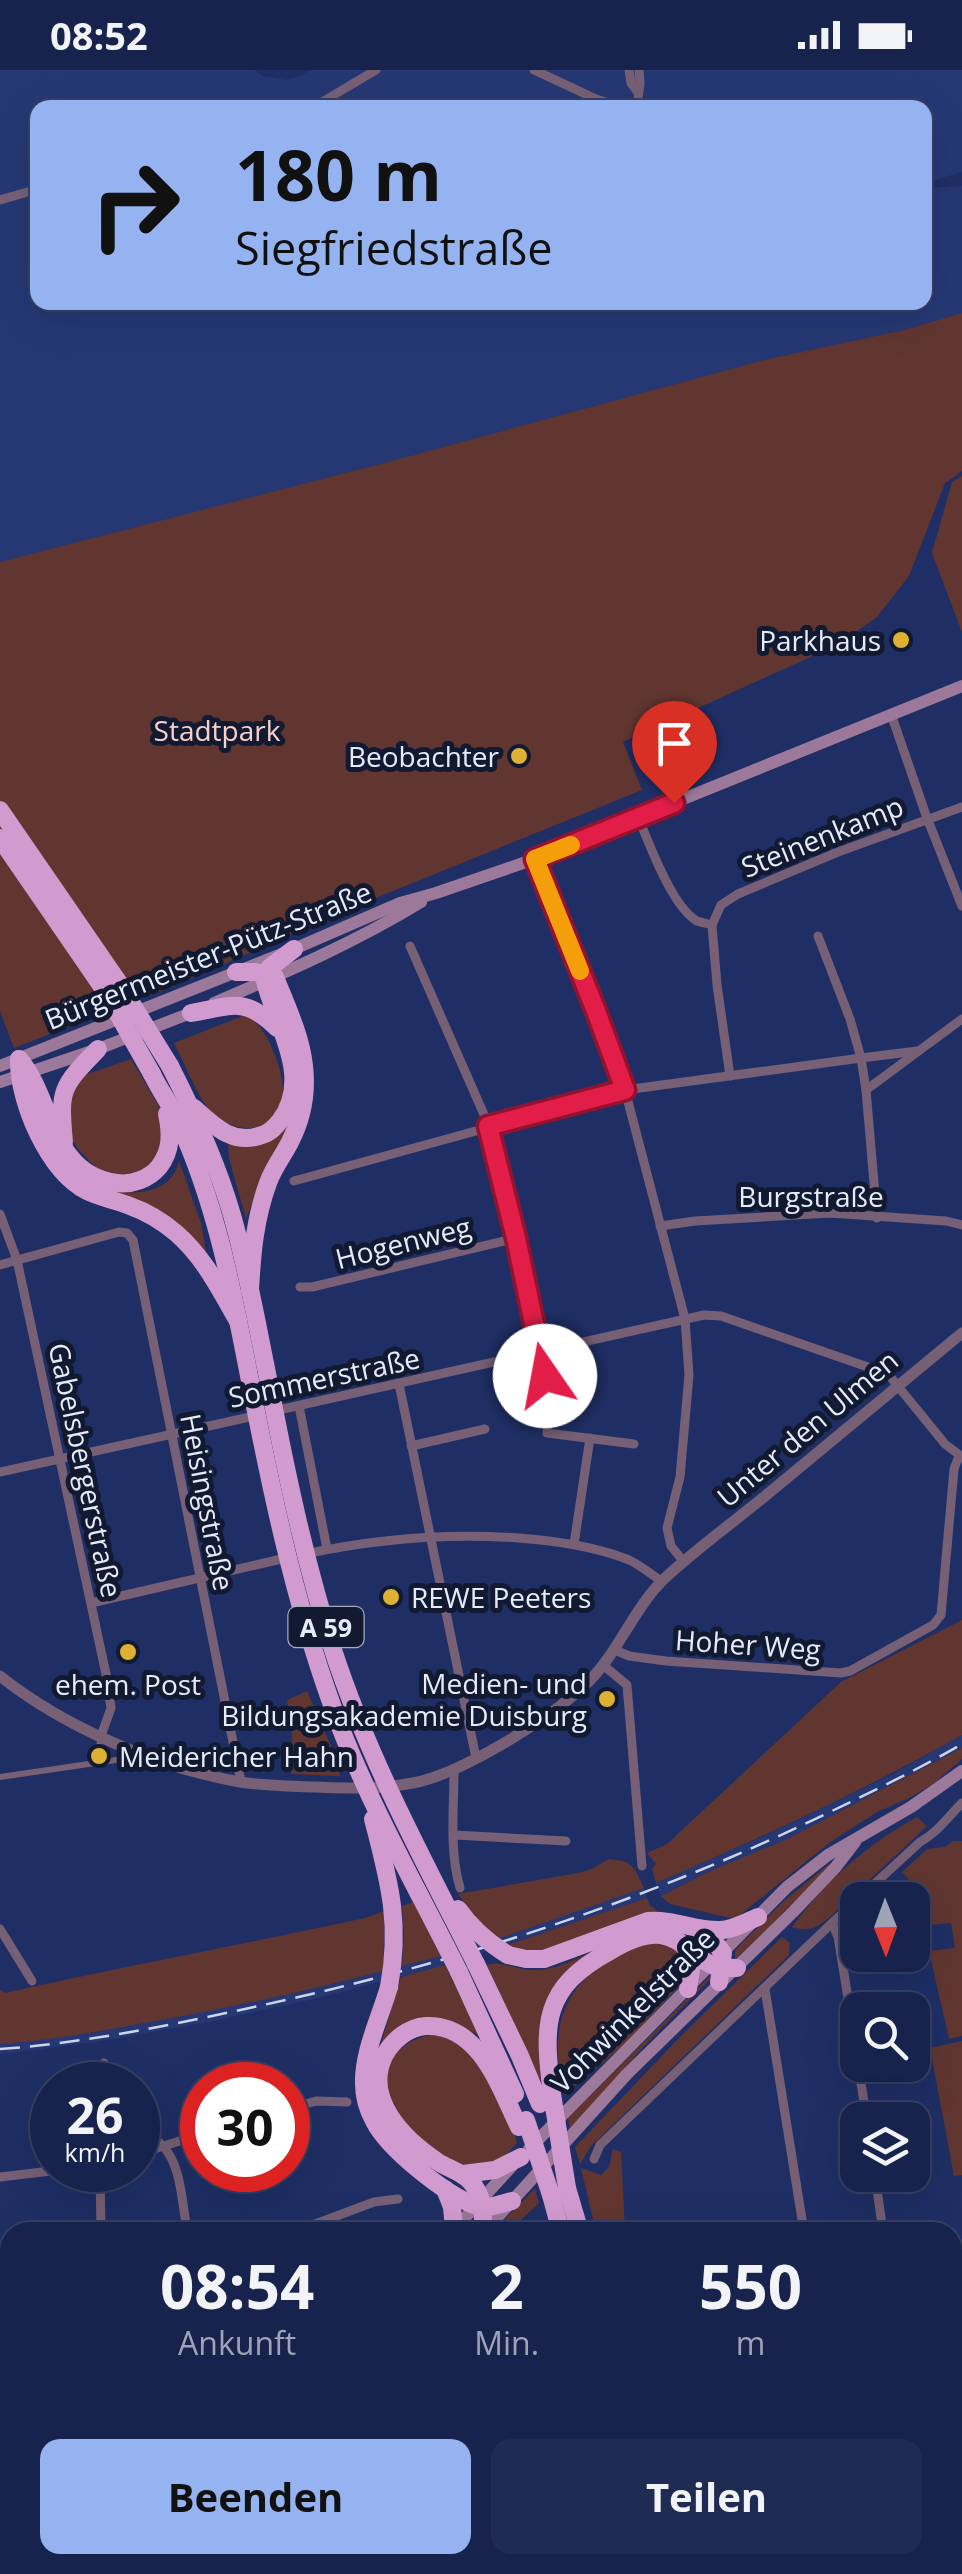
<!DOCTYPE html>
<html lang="de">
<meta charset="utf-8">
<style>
:root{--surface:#17234c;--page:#202b53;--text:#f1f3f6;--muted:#9ea4b5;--line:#364064;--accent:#95b2f1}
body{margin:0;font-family:"Open Sans",sans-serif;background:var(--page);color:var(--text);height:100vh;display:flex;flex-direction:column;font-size:38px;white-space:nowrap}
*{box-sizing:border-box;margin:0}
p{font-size:32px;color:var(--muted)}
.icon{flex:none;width:55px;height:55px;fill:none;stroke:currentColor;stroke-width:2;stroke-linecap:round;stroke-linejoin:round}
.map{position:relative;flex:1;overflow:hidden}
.side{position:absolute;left:0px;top:2152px;width:962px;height:352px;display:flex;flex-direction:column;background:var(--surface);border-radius:30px 30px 0 0;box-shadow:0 10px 40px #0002,0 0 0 2px var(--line)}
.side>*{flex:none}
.guide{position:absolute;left:30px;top:30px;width:902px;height:210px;border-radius:20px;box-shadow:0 10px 40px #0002,0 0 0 2px var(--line);background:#95b2f1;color:#111;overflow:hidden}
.needle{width:65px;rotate:179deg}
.controls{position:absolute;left:840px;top:1812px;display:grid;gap:20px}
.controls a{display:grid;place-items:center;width:90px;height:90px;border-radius:20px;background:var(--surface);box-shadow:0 10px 40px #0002,0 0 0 2px var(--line);font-size:50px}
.speed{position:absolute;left:30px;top:1992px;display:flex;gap:20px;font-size:50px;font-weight:700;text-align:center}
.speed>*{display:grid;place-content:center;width:130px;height:130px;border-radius:50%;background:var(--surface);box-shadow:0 10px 40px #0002,0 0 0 2px var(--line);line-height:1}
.speed small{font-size:25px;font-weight:400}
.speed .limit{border:15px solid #d22;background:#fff;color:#111}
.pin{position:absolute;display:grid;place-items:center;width:85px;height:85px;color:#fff;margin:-102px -42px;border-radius:50% 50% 50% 0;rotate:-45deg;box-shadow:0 0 10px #0007}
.pin .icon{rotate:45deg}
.me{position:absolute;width:110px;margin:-55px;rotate:348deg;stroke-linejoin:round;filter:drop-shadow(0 0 8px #0008)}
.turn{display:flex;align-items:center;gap:35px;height:210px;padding:0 40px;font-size:45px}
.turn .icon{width:130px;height:130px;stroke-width:2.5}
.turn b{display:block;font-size:70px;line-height:85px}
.eta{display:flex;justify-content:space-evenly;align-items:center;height:170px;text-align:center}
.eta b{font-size:60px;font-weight:700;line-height:70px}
.cta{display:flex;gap:20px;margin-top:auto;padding:20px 40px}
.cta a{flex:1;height:115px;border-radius:20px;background:var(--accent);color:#111;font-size:40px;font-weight:700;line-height:115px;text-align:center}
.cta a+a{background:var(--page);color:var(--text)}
.status{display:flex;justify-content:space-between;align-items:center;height:70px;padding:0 50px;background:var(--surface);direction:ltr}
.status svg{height:28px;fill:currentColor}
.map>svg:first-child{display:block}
.built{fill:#263874}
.green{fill:#613631}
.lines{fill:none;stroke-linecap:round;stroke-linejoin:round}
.pedestrian{stroke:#776076;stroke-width:6}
.minor{stroke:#776076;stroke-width:9}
.tertiary{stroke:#776076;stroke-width:11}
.secondary{stroke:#9c789a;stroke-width:12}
.motorway{stroke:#d29bd0;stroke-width:18}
.rail{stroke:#ced4e7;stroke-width:2.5;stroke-dasharray:20 10;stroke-linecap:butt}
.motorway-bridge{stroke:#d29bd0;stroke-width:18}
.route-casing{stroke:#92132f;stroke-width:25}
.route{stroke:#e11d48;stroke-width:18}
.slow{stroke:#f59e0b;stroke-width:18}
.poi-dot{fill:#deb133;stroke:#121a32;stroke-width:4}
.labels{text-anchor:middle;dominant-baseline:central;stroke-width:10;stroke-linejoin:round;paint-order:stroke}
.shield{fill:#121a32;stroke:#a6acbd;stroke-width:2.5}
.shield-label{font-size:25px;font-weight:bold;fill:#e6ebf9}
.poi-label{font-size:28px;fill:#e6ebf9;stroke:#121a32;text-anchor:end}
.park-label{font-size:28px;fill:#f8d0ca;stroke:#121a32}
.street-label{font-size:28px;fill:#e6ebf9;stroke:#121a32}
</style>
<div class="status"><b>08:52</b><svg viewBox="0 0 49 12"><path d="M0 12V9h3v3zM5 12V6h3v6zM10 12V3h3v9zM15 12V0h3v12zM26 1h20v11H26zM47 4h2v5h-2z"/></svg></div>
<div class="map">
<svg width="962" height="2504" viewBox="0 0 962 2504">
<rect width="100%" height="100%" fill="#1f2f65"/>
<g class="built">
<path d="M0 0H255L262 6 287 10 295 8 312 0H962V102L925 113V38H38V232H925V118L962 116V243L904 260 768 289 392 391 0 492Z"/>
<path d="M962 1665V1678L787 1769 708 1802 661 1826 656 1813 766 1765 891 1705Z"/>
<path d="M644 1818 647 1828 582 1850 445 1895 314 1929 208 1952 95 1972 0 1984V1974L92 1963 309 1920 441 1886Z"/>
<path d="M953 2474 959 2489 962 2488V2504H804V2495H952Z"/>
</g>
<g class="green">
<path d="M962 243V401L945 413 909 506 877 547 839 574 623 672 642 720 356 836 174 916 14 978 0 941V492L392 391 768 289 904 260Z"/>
<path d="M962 406V562L932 483 952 412Z"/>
<path d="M248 944C268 959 290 1011 281 1036 268 1067 230 1062 211 1042 198 1028 184 992 174 973Z"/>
<path d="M131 989 161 1040 165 1053 161 1088 132 1108 96 1098 77 1078 70 1065 66 1036 79 1007Z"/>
<path d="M292 1049 257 1119 246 1149 229 1088 228 1072Z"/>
<path d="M179 1091 201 1153 206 1183 110 1121C138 1125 172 1123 179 1091Z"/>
<path d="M962 1550V1665C863 1721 760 1768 656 1813L652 1799 656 1794 647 1783 667 1774 841 1612Z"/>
<path d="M307 1621 333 1681 340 1706 291 1704C294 1680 292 1654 287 1630Z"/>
<path d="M962 1678V1689L934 1713 911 1727 877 1742 829 1773 735 1849 670 1834 661 1826 708 1802 787 1769Z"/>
<path d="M917 1747 927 1756 829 1848C816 1858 808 1862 792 1857 826 1811 866 1775 917 1747Z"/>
<path d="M953 1771H962V1966L949 1969 929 1881 955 1878 951 1853 929 1855 925 1827 902 1802 927 1779 945 1777Z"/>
<path d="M609 1789C634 1791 634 1797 644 1818L497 1869 487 1863 458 1824 578 1803 592 1799Z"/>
<path d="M830 1793 832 1795 735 1890V1880L784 1831Z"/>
<path d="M647 1828 650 1836 658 1841 537 1883 504 1876Z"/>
<path d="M413 1832 441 1886 402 1896 404 1865 402 1836Z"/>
<path d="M385 1841 383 1901C304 1922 224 1939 144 1953 96 1962 48 1971 0 1974V1920L5 1923C125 1896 245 1874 365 1848Z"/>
<path d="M782 1867 790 1873 789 1885 591 2076 580 2094 575 2077 680 1967Z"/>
<path d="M654 1873 668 1875 680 1881 685 1889 683 1913 620 1978 564 2025C551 1969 556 1920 611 1890 625 1882 638 1876 654 1873Z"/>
<path d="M599 1879 564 1909 543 2016 487 1895C503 1890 517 1901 535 1900 557 1900 579 1887 599 1879Z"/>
<path d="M445 1895 479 1965 441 1951 378 1984 401 1907Z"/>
<path d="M712 1904 709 1910 644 1976 570 2060 568 2048Z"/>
<path d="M433 1965C441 1966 450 1967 456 1971 480 1985 511 2047 517 2073 509 2082 498 2095 487 2097 454 2103 400 2060 389 2031 376 1997 400 1969 433 1965Z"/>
<path d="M962 1971V2105L954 2106 930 1978Z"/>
<path d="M613 2079 621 2082 625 2160 656 2159 657 2162H596L581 2098 601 2105 609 2097Z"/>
<path d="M535 2119 539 2133 508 2162H492Z"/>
<path d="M77 2495H204L213 2504H67Z"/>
</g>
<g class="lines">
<g class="pedestrian">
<path d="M96 1693 101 1666"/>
<path d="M0 1707 143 1686"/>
</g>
<g class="minor">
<path d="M534 0 596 29 625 38"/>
<path d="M629 0 631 13 637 21"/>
<path d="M312 38 376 0"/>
<path d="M637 38 640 13 639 0"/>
<path d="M0 130 38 119"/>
<path d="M891 644 927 748 962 836"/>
<path d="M638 747C649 773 672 837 697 851 700 852 709 854 712 855L717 915 730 1006"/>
<path d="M535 789 625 1020 685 1249 689 1305 680 1407 667 1458 671 1476 684 1492"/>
<path d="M712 855 721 835 738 824 838 782 962 737"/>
<path d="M410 876 489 1056 517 1168 550 1331 547 1363 634 1374"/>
<path d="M866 1020 861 988 917 981"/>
<path d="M294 1111 625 1020 861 988 850 949 818 866"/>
<path d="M0 1144 17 1190 106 1604 111 1638 101 1666"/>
<path d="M877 1148 866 1020 962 949"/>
<path d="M660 1156 695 1151 830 1143 946 1151 962 1155"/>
<path d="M0 1195 119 1162 127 1163 133 1170 241 1712"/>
<path d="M300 1217H312L517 1168"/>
<path d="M399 1314 476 1688"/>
<path d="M299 1336 327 1479"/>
<path d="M274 1341 704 1245 721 1246 888 1304 945 1374 962 1387"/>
<path d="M411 1376 485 1359"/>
<path d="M0 1402 259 1345"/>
<path d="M574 1474 590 1368"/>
<path d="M305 1484C380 1468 453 1462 530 1469 563 1472 597 1477 629 1490 640 1495 651 1504 661 1511"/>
<path d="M91 1533 290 1487"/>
<path d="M615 1580 629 1586 666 1591 841 1603 850 1601 933 1555 941 1545 954 1399 959 1386"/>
<path d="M603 1595 627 1615 642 1796"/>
<path d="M454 1700C454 1739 449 1780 460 1818"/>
<path d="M454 1765 566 1771"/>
<path d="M832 1853 838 1867 858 1989"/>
<path d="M0 1859 32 1911"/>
<path d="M765 1919 804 2162"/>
<path d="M104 1993 109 2015"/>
<path d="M858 1995 867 2050"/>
<path d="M288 2039 316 2031 347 2032"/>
<path d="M138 2055C145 2062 155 2068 163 2076 183 2098 181 2135 188 2162"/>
<path d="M138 2084 202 2064"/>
<path d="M594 2089 600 2075 832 1853 920 1772C937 1763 948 1747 962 1733"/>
<path d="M100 2100 101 2162"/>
<path d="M875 2105 883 2162"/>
<path d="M0 2107 59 2100"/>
<path d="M294 2162 374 2132 398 2129"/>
<path d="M952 2186 962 2184"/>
<path d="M0 2289 10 2298"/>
<path d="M0 2461 12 2504"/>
<path d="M215 2495 223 2504"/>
<path d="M55 2504 65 2495"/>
<path d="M404 2504 409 2495"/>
</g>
<g class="tertiary">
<path d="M0 1606C64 1657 159 1698 240 1712 264 1716 291 1716 315 1717 348 1719 381 1719 413 1713 461 1704 547 1650 583 1617 617 1587 633 1538 665 1508 696 1479 731 1454 764 1427 830 1372 896 1318 962 1263"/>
<path d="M952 2437 962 2433"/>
<path d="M664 2504 682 2495"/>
<path d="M694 2504 731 2495"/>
</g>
<g class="secondary">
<path d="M214 933C284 903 356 872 421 832"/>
<path d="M0 996 294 879 400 833 436 823 535 789 962 616"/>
<path d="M0 1012 98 979 196 941"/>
<path d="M529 2079 787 1817 828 1785 911 1737 962 1701"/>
<path d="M452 2162 512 2096"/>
<path d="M484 2162 627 2004 793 1842 835 1798 855 1772"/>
<path d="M0 2234H10"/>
<path d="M635 2495 641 2504"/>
<path d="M655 2495 661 2504"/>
</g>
<g class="motorway">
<path d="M0 740 119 913"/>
<path d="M0 768 105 921"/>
<path d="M236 902H255L275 907C286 935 301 966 304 996 307 1022 302 1049 290 1072 283 1086 273 1098 268 1113 255 1148 252 1183 250 1220"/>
<path d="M191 943C232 936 245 926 277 958"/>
<path d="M19 989C18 1031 48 1101 87 1121 101 1128 116 1130 130 1136 147 1142 163 1152 176 1163 204 1187 220 1220 238 1251"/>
<path d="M19 989C53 1028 50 1105 117 1113 132 1115 149 1109 159 1097 172 1080 171 1063 167 1044"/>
<path d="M170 996C194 1043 217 1093 232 1145 248 1201 258 1260 270 1318"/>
<path d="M152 1004C160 1021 171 1035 178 1051 218 1137 234 1229 252 1321"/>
<path d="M194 1038C214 1056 233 1076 262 1065 270 1063 275 1057 280 1051 313 1007 276 956 265 911L269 898 294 879"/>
<path d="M64 1072C59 1019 61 1017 98 979"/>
<path d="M700 1859 712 1869 723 1883 719 1912"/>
<path d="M684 1876 692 1893 688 1919"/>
<path d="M508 1885 526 1889H544L648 1851C675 1849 695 1861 720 1860 733 1860 746 1852 758 1847"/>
<path d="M476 1894 520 1986 540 2034"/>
<path d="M459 1902 515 2024"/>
<path d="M389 1917C380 1948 363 1982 364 2014 364 2027 368 2040 374 2051 388 2079 445 2124 474 2135 486 2140 500 2134 512 2131"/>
<path d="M552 2024C543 1954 542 1918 610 1881 625 1872 643 1863 661 1865 683 1868 695 1889 714 1896 721 1898 730 1898 737 1898"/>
<path d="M463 2104 495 2100 521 2087"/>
<path d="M567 2118 580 2162"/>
<path d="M445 2119 452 2137 454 2159"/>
<path d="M551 2125 561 2162"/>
<path d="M482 2162C484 2143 484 2127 471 2112 462 2102 449 2099 438 2092 405 2070 363 2030 384 1986 392 1971 408 1957 426 1956 480 1954 500 2018 519 2057"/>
<path d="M585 2504 586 2495"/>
<path d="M603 2504 604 2495"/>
</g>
<g class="rail">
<path d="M0 1979C85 1973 171 1955 254 1937 454 1894 650 1830 834 1740 877 1719 921 1698 962 1674"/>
<path d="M0 2273 10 2282"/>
<path d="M249 2495 259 2504"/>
</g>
<g class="motorway-bridge">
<path d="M119 913 170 996"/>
<path d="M105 921 152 1004"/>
<path d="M270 1318C287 1407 306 1496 334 1583 370 1692 425 1793 476 1894"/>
<path d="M252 1321C274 1434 298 1546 339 1654 372 1739 418 1820 459 1902"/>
<path d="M373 1749C389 1811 401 1852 389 1917"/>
<path d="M458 1839C472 1859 487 1872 508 1885"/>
<path d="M552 2024 567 2118"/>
<path d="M526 2050 551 2125"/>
</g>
</g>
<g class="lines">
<g class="route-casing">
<path id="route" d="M545 1306 516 1168 488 1056 625 1020 596 941 535 789 674 733"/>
</g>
<use href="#route" class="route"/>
<path class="slow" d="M571 775 535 789 580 901"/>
</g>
<g class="poi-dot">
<circle cx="901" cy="570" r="10"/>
<circle cx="519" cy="686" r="10"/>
<circle cx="391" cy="1527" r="10"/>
<circle cx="128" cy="1582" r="10"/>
<circle cx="607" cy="1629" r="10"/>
<circle cx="99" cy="1686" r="10"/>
</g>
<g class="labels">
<rect class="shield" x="288.5" y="1537" width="75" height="40" rx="8"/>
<g class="shield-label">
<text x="326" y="1557">A 59</text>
</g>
<g class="poi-label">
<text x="881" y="570">Parkhaus</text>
<text x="499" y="686">Beobachter</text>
<text x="411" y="1527" text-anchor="start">REWE Peeters</text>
<text x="587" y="1613">Medien- und<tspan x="587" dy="32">Bildungsakademie Duisburg</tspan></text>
<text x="128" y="1614" text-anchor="middle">ehem. Post</text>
<text x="119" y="1686" text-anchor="start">Meidericher Hahn</text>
</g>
<g class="park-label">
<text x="217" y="660">Stadtpark</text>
</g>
<g class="street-label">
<text transform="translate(822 766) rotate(-22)">Steinenkamp</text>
<text transform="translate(208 885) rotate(-22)">Bürgermeister-Pütz-Straße</text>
<text x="811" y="1126">Burgstraße</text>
<text transform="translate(403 1172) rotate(-14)">Hogenweg</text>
<text transform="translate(324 1307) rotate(-12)">Sommerstraße</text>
<text transform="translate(807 1358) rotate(-40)">Unter den Ulmen</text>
<text transform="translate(86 1400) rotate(78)">Gabelsbergerstraße</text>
<text transform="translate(208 1432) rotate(79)">Heisingstraße</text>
<text transform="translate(748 1574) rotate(4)">Hoher Weg</text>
<text transform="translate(632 1940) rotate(-45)">Vohwinkelstraße</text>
</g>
</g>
</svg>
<div class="controls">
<a><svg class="needle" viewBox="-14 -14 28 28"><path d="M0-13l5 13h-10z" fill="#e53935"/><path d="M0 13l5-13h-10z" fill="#9ea4b5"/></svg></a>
<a><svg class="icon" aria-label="search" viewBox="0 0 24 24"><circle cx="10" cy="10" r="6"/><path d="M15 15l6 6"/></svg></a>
<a><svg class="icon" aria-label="layers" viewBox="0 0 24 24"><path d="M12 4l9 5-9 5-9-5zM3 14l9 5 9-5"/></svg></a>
</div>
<div class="speed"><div>26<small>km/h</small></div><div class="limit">30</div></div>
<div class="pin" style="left:674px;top:733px;background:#d93025"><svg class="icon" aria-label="arrive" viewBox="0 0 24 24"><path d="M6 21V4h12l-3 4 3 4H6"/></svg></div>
<svg class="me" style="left:545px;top:1306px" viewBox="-20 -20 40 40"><circle r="19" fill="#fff"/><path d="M0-13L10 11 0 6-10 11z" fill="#e11d48"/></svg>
<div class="guide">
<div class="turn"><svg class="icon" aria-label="right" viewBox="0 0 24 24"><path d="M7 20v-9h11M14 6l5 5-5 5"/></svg><div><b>180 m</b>Siegfriedstraße</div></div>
</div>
<section class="side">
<div class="eta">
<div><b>08:54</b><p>Ankunft</p></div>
<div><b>2</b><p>Min.</p></div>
<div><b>550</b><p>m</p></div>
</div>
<div class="cta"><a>Beenden</a><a>Teilen</a></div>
</section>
</div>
